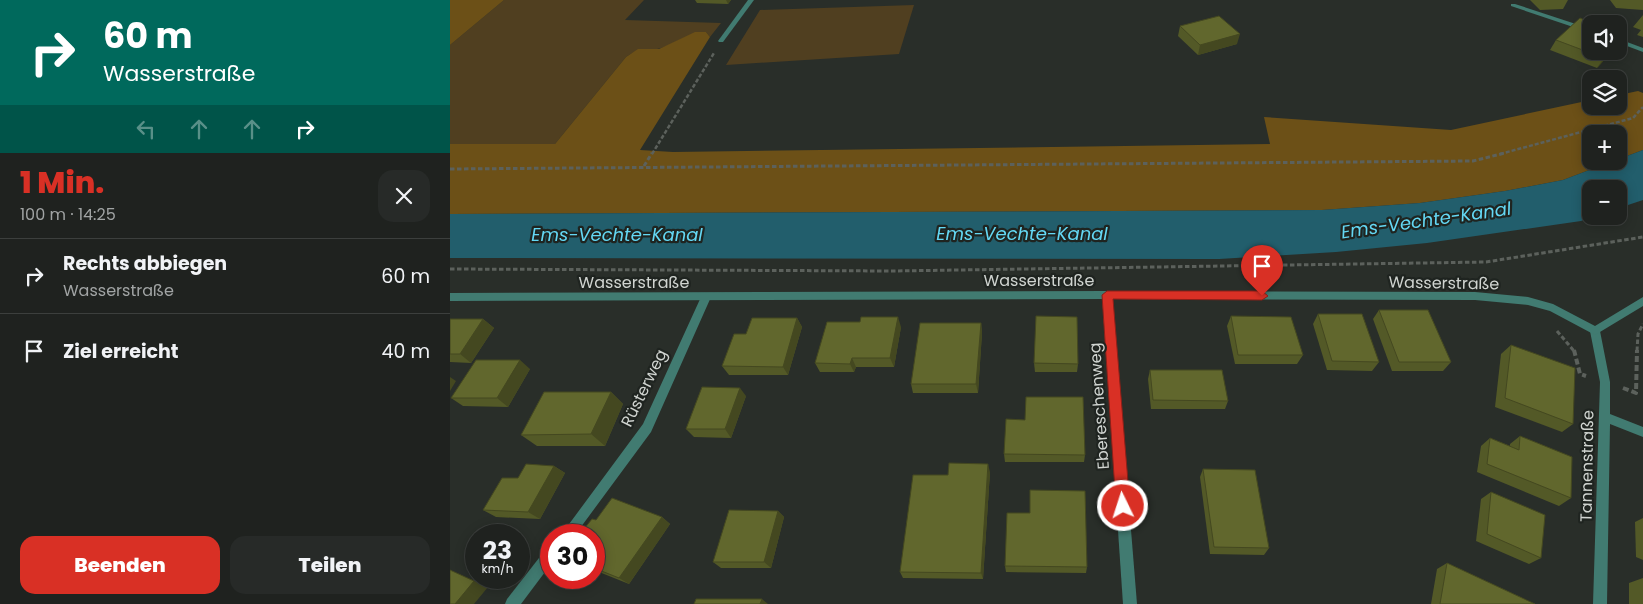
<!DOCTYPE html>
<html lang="de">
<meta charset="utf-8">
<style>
:root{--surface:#1f221f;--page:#272a28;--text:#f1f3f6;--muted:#a1a4a4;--line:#3c3f3d;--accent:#d93025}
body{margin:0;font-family:Poppins,sans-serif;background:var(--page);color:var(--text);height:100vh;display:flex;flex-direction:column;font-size:19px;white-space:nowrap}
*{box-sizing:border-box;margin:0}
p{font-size:16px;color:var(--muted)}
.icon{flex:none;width:28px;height:28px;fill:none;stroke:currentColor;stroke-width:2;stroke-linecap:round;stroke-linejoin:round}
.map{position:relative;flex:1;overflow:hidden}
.panel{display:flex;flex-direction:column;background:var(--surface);width:450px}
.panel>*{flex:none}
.hud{background:#00695c;color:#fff;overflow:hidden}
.tools{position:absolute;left:1132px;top:15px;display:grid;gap:10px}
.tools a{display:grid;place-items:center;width:45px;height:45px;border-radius:10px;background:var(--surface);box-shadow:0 2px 12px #0003,0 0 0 1px var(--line);font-size:25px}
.speed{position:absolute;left:15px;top:524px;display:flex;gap:10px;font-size:25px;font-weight:700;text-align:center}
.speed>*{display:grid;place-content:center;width:65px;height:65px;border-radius:50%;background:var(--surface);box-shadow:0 2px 12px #0003,0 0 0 1px var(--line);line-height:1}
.speed small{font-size:12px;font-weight:400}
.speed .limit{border:8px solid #d22;background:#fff;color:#111}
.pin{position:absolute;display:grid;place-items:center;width:42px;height:42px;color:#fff;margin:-51px -21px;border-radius:50% 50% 50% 0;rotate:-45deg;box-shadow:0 0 5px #0007}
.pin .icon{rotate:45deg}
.me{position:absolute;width:55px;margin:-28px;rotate:356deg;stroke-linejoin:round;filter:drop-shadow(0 0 4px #0008)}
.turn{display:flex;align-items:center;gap:18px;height:105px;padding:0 20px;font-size:22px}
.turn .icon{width:65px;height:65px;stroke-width:2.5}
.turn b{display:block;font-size:35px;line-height:42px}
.lanes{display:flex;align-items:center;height:48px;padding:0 20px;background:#0003;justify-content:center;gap:25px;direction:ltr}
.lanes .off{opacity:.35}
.round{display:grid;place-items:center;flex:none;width:52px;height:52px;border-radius:15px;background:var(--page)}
.summary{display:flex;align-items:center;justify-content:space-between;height:85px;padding:0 20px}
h1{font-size:30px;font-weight:800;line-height:38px;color:var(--accent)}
.button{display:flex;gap:10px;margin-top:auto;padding:10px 20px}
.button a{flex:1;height:58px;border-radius:15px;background:var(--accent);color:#fff;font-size:20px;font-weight:800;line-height:58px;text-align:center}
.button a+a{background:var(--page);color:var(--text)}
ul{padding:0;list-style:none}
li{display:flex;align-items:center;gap:15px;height:75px;padding:0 20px;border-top:1px solid var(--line)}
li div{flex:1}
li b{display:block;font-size:19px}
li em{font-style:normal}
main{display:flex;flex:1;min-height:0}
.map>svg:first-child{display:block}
.green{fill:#503f20}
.forest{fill:#6c5017}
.water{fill:#225e6c}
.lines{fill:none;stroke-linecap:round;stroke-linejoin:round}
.path-far2{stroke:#5c615c;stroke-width:2.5;stroke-dasharray:4 2;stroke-linecap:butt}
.path-far1{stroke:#5c615c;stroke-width:3;stroke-dasharray:4.5 2.5;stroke-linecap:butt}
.path{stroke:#5c615c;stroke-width:4;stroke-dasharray:6 3;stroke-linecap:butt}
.service{fill:#417b71;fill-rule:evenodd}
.minor{fill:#417b71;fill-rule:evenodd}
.tertiary{fill:#417b71;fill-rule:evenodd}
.wall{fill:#535927}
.shaded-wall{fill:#444820}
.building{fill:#61672d;stroke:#444820}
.route{fill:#d93025;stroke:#8d1f18}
.labels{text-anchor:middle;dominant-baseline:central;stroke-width:4.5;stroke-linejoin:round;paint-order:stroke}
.street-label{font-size:16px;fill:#d0d4d0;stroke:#1f2420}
.water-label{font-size:18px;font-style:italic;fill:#64d8f4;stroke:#1f2420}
</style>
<main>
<section class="panel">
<div class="hud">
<div class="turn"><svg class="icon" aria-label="right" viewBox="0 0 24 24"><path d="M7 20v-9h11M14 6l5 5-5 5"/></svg><div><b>60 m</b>Wasserstraße</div></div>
<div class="lanes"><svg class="icon off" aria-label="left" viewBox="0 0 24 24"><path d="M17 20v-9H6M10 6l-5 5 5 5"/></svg><svg class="icon off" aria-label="ahead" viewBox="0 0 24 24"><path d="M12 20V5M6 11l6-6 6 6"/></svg><svg class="icon off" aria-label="ahead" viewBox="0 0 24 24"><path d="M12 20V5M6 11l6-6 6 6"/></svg><svg class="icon" aria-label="right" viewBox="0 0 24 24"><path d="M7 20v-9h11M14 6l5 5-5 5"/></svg></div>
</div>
<div class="summary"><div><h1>1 Min.</h1><p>100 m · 14:25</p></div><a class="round"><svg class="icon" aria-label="close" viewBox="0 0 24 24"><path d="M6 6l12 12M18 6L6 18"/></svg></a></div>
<ul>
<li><svg class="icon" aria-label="right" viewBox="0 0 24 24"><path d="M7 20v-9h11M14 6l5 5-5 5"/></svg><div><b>Rechts abbiegen</b><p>Wasserstraße</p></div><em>60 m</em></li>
<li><svg class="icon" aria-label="arrive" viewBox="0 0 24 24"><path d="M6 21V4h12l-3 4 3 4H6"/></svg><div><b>Ziel erreicht</b></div><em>40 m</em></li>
</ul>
<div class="button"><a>Beenden</a><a>Teilen</a></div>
</section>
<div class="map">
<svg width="1193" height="604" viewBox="0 0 1193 604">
<rect width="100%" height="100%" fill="#292e29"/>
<g class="green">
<path d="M54 0H194L175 20 271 23 260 37 256 32C239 32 227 43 211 48 194 53 194 45 176 57L105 144H0V45Z"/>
<path d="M464 5 449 54 276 65 310 10Z"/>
</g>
<g class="forest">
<path d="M0 0H54L0 45Z"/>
<path d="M245 32H256L260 37 190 150 223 152 820 144 814 117 1001 130 1141 100V106H1169V95L1188 91 1193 93V150L1169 159V134H1141V161H1163L1113 180 1055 191 970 203 872 210 0 214V144H105L176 57 188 49H209Z"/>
</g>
<path class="water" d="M1193 150V200L1169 208V189H1141V216H1144L1131 221 977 243 886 252 769 259 0 258V214L872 210 970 203 1055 191 1113 180 1163 161H1169V159Z"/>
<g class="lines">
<g class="path-far2">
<path d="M202 154 264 53"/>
<path d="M1050 154 1183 118 1193 107"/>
</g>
<g class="path-far1">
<path d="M194 166 202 153"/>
<path d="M0 169 1023 161 1055 153"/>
<path d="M0 269 443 271 1036 262 1193 237"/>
<path d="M1107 331 1124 351"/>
<path d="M1187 351 1188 334 1193 324"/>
</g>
<g class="path">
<path d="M1124 350 1130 374 1136 376"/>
<path d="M1173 388 1186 393 1187 350"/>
</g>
<g class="service">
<path d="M1061 4H1065L1141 29V33L1061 6Z"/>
<path d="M1169 39 1193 48V52L1169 43Z"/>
</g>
<g class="minor">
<path d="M298 0H304L273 42H269L268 41Z"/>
<path d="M657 291 661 292 662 295 687 604H673L652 295 653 292Z"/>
<path d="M256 293 260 294 261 297 201 432 125 535H111L193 424 251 297 252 294Z"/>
<path d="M1145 327 1149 328 1150 331 1160 382V414L1193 427V437L1160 424 1157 604H1143L1150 382 1140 331 1141 328Z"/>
<path d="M101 547V564L71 604H55L57 599 96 549Z"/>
</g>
<path class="tertiary" d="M657 291 1025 292 1078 297 1103 304 1145 326 1193 297V306L1145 335 1100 311 1078 305 1025 300 657 299 0 301V293Z"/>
</g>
<g class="wall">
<path d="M245 0H281L278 4 247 3Z"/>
<path d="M1080 0H1118L1113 9 1090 10Z"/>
<path d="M1160 0H1193V10L1166 8Z"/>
<path d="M1193 15V37L1187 35 1191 30 1183 27Z"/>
<path d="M730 26 787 44 748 55 728 36Z"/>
<path d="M1106 40 1141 51 1156 58 1147 68 1100 50Z"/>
<path d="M929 310 1001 362 993 371H942L923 319Z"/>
<path d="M868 314 929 362 922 371 877 370 863 324Z"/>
<path d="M781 316 853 355 847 364H785L777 326Z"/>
<path d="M347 318 352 327 338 375H279L272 366Z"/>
<path d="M0 319H33L44 328 21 363 0 362Z"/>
<path d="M531 323 532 333 528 393H463L461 384Z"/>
<path d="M451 327 444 367H406L404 372H370L365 363Z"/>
<path d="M1061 345 1123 424 1112 432 1045 407 1051 354Z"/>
<path d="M584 363 628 364 627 372H585Z"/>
<path d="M80 369 58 407 13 406 1 398Z"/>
<path d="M700 370 778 401 775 409H701L698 379Z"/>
<path d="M161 392 173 404 155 446H87L71 435Z"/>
<path d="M296 396 281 438 244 437 236 429Z"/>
<path d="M575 420 635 455 634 462H555L554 454Z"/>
<path d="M1070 436 1121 498 1109 506 1027 472 1031 446 1040 438 1060 446V444Z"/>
<path d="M104 466 115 473 90 519 46 517 33 510 68 478Z"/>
<path d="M753 469 819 548 814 555 760 554 750 477Z"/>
<path d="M540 472 533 579 453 578 450 572 498 475Z"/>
<path d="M1041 492 1091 558 1079 564 1026 541 1031 499Z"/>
<path d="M328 511 334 517 321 568H271L263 562Z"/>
<path d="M580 513 637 567 636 573 556 572 555 566Z"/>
<path d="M212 517 220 524 179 584 144 570V535L146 520Z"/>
<path d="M1193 518V560L1186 557 1185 522Z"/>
<path d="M997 563 1085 604H981L987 569Z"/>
<path d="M1193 578V604H1179V583Z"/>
</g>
<g class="shaded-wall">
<path d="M276 0H281L278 4Z"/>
<path d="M790 34 787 44 748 55 750 45Z"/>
<path d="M1161 51 1156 58 1147 68 1154 58Z"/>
<path d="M448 317 451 327 444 367 440 358Z"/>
<path d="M347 318 352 327 338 375 333 367Z"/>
<path d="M33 319 44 328 21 363 10 354Z"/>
<path d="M531 323 532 333 528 393 526 384Z"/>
<path d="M402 358 406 367 404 372 400 364Z"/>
<path d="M70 360 80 369 58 407 47 398Z"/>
<path d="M0 377 6 381 0 391Z"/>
<path d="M290 388 296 396 281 438 275 429Z"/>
<path d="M161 392 173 404 155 446 141 434Z"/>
<path d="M538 464 540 472 533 579 531 573Z"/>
<path d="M104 466 115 473 90 519 78 512Z"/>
<path d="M328 511 334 517 321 568 314 562Z"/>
<path d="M212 517 220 524 179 584 169 578Z"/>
<path d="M0 570 38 587 24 604H5Z"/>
<path d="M312 599 318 604H310Z"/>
</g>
<g class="building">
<path d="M769 16 790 34 750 45 730 26Z"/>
<path d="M1130 18 1144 24H1141V51H1161L1154 58 1106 40Z"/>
<path d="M929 310H978L1001 362H949Z"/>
<path d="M868 314H912L929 362 882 361Z"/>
<path d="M586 316 627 317 628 364 584 363Z"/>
<path d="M781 316 841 317 853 355H788Z"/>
<path d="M411 317H448L440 358H402L400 364 365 363 377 322H410Z"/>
<path d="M302 318H347L333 367 272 366 284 334H296Z"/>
<path d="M0 319H33L10 354H0Z"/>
<path d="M470 323H531L526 384H461Z"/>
<path d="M1061 345 1125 368 1123 424 1055 398Z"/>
<path d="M26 360H70L47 398H1Z"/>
<path d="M700 370H772L778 401 703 400Z"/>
<path d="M252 387 290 388 275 429H236Z"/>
<path d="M94 392H161L141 434 71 435Z"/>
<path d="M576 397H633L635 455 554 454 556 419 575 420Z"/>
<path d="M1070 436 1122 457 1121 498 1037 464 1040 438 1069 450Z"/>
<path d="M499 463 538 464 531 573 450 572 463 475H498Z"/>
<path d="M76 464 104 466 78 512 33 510 52 478H68Z"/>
<path d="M753 469 805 470 819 548 764 547Z"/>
<path d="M580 490 635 491 637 567 555 566 557 513H580Z"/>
<path d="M1041 492 1095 515 1091 558 1037 534Z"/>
<path d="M162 498 212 517 169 578 144 568V535H129L142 519 146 520Z"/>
<path d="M279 510 328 511 314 562H263Z"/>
<path d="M997 563 1085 604H990Z"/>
<path d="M0 570 24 581 5 604H0Z"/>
<path d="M246 599H312L310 604H244Z"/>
</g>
<path class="route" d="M657 291H812L818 296 812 300 663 299 680 506 678 511 673 513 668 511 666 506 652 295Z"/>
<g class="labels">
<g class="street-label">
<text x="589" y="280">Wasserstraße</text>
<text x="184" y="282">Wasserstraße</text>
<text transform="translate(994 283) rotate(1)">Wasserstraße</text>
<text transform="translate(194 388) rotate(-64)">Rüsterweg</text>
<text transform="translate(649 406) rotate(-94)">Ebereschenweg</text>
<text transform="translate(1137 466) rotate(-89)">Tannenstraße</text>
</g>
<g class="water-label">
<text transform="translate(976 220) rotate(-8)">Ems-Vechte-Kanal</text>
<text x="572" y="233">Ems-Vechte-Kanal</text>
<text x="167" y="234">Ems-Vechte-Kanal</text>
</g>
</g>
</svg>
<div class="tools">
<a><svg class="icon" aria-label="sound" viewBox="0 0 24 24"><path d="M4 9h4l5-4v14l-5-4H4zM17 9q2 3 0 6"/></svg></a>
<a><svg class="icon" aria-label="layers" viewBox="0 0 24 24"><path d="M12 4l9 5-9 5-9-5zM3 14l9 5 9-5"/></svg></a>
<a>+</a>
<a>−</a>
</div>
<div class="speed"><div>23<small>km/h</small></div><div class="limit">30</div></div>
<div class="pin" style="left:812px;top:296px;background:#d93025"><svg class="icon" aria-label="arrive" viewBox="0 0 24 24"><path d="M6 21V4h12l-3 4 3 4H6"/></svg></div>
<svg class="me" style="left:673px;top:506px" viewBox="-20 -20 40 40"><circle r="17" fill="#d93025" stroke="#fff" stroke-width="3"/><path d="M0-11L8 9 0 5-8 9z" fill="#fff"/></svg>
</div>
</main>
